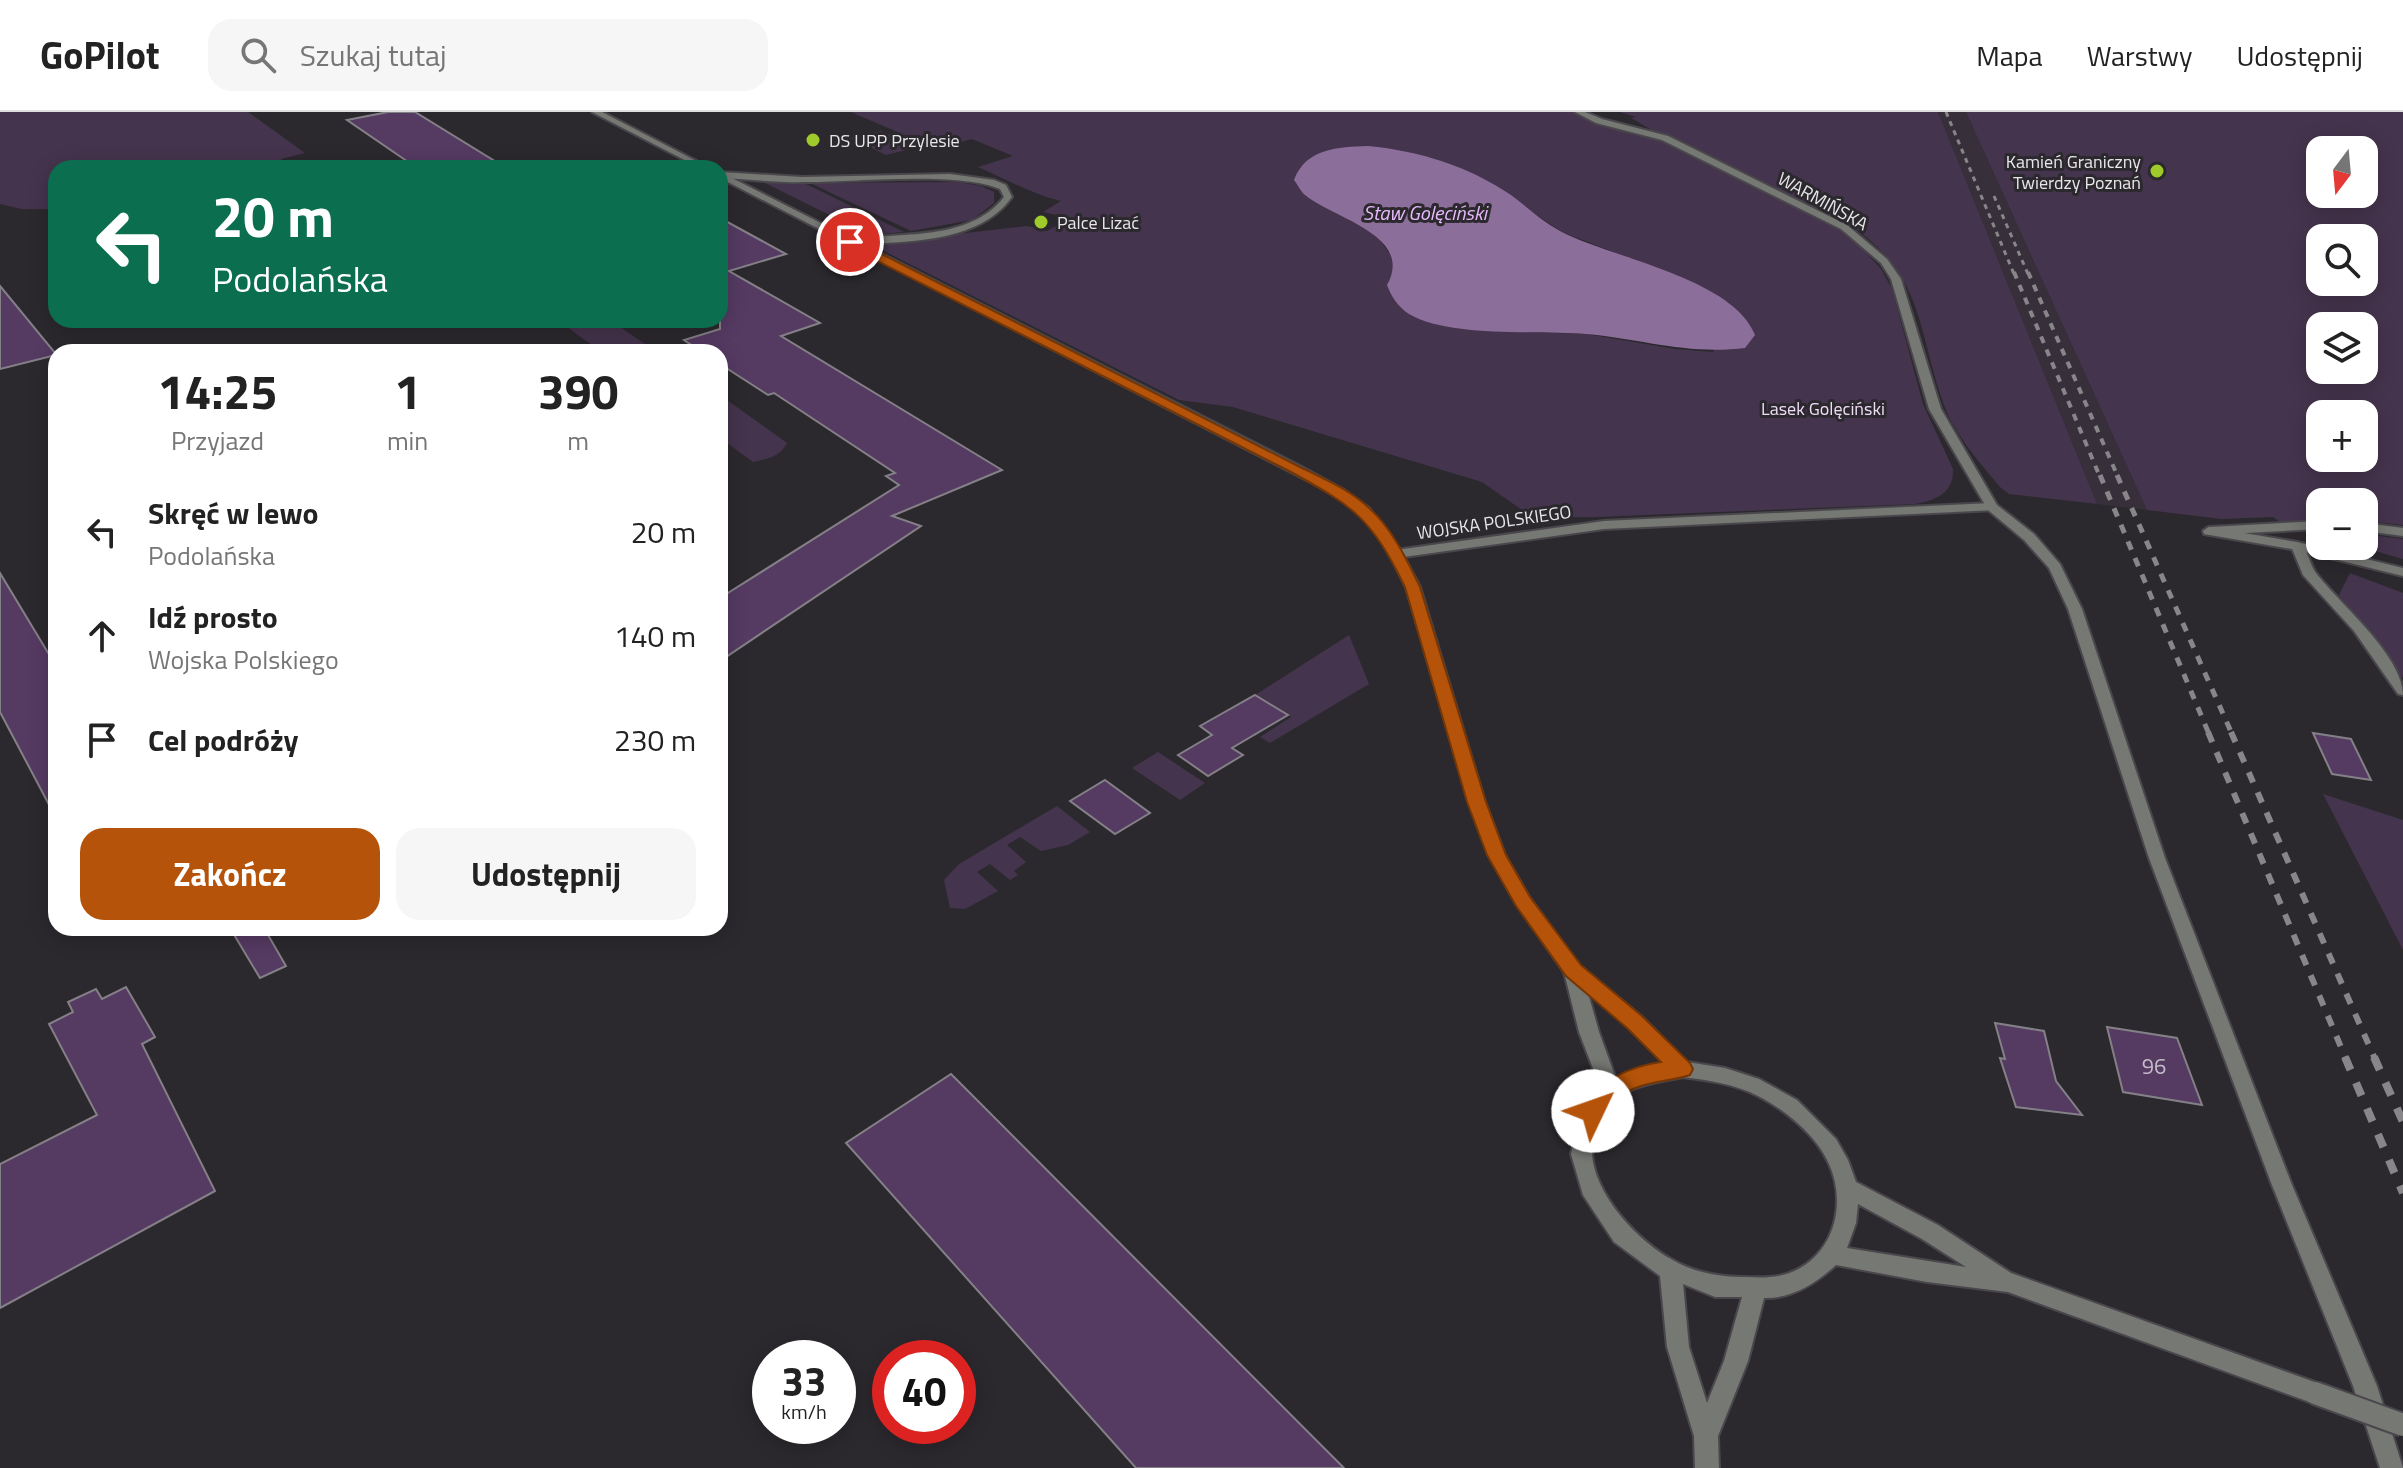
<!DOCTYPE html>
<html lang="pl">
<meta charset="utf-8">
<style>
:root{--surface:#fff;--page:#f6f6f6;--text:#222;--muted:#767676;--line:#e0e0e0;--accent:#b45309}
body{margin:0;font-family:"Titillium Web",sans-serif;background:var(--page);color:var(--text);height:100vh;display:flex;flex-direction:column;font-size:30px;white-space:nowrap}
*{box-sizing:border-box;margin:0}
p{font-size:26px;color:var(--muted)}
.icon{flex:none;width:44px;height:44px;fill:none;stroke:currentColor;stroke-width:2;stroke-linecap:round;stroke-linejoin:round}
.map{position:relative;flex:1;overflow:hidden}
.details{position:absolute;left:48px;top:232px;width:680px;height:592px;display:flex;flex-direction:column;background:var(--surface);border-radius:24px;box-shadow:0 4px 20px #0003}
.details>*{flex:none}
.top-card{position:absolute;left:48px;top:48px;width:680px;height:168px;border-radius:24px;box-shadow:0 4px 20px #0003;background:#0b6e4f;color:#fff;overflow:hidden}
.needle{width:52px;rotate:196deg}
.controls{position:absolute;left:2306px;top:24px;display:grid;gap:16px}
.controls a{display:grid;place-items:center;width:72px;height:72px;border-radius:16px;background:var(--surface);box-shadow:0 4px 20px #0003;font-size:40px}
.speed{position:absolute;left:752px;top:1228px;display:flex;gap:16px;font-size:40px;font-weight:700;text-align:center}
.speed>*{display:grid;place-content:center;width:104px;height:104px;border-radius:50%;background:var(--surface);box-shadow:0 4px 20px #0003;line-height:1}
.speed small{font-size:20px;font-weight:400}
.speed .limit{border:12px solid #d22;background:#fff;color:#111}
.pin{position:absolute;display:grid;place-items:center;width:68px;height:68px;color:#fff;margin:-34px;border:4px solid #fff;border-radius:50%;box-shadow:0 2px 8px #0007}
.me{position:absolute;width:88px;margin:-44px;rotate:48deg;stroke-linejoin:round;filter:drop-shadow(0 0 6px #0008)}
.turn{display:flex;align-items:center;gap:28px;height:168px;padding:0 32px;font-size:36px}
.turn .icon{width:104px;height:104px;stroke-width:2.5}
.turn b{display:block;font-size:56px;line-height:68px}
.eta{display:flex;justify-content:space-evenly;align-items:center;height:136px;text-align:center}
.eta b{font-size:48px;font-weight:700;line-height:56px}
.cta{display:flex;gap:16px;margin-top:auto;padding:16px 32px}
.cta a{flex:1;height:92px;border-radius:24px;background:var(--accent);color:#fff;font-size:32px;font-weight:700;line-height:92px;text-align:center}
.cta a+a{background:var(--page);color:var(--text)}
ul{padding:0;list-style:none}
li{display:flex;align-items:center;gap:24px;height:104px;padding:0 32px}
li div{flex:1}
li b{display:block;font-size:30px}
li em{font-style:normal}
header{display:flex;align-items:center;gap:48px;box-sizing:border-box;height:112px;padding:0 40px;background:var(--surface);border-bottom:2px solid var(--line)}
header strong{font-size:38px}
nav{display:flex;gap:44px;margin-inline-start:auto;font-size:28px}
.search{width:560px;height:72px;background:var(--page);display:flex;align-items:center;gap:20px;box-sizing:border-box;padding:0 28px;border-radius:24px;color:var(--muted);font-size:30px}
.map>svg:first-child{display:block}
.built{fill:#37303b}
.green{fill:#45344d;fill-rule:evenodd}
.water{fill:#8c6e9a}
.building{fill:#553a62;stroke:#848087;stroke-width:2}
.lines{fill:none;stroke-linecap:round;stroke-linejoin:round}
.service-casing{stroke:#4a474c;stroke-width:4}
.minor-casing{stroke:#4a474c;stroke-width:4}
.tertiary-casing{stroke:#4a474c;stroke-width:4}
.service{fill:#767874;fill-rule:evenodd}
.minor{fill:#767874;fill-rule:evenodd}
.tertiary{fill:#767874;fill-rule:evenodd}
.rail-far4{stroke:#89868a;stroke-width:3;stroke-dasharray:5 5;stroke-linecap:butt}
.rail-far3{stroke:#89868a;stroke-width:4;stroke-dasharray:7 7;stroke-linecap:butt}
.rail-far2{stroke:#89868a;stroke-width:5;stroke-dasharray:9 9;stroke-linecap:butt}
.rail-far1{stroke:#89868a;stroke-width:6;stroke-dasharray:11 11;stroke-linecap:butt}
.rail{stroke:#89868a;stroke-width:8;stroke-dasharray:14 14;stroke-linecap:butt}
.tertiary-bridge-casing{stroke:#4a474c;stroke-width:26;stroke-linecap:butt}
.tertiary-bridge{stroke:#767874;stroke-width:22}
.route{fill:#b45309;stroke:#753606;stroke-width:2}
.poi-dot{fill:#9fca2c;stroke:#2c292e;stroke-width:3}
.labels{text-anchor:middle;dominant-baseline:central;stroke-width:6;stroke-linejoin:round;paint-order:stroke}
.far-poi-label{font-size:18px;fill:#e8e6e9;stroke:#2c292e;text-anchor:start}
.far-street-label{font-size:18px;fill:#e8e6e9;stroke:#2c292e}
.far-park-label{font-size:18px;fill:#eedcf7;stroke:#2c292e}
.far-water-label{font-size:20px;font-style:italic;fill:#e7bafd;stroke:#2c292e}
.near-number-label{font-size:22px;fill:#c3bbc7}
</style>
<header>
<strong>GoPilot</strong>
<div class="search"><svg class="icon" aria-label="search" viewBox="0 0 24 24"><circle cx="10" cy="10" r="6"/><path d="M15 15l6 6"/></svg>Szukaj tutaj</div>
<nav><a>Mapa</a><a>Warstwy</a><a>Udostępnij</a></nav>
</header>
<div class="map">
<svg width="2403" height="1356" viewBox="0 0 2403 1356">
<rect width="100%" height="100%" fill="#2c292e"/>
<path class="built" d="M1938 0H1966L2147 398 2097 392Z"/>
<g class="green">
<path d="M0 0H248L305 41 281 47 282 49 264 56H56V97H21L0 92Z"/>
<path d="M851 0H1574L1605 13 1661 27 1839 116 1856 130 1881 157 1892 177 1923 292 1953 357C1954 381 1936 388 1915 392L1596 405H1532L1482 370 1233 295 1179 288 870 132 1027 114 1047 119 1070 106 1043 100 1061 89C1031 82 1006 67 978 55L1013 44 972 27 937 37ZM1494 82 1532 100 1562 120 1691 170 1732 193 1713 240 1675 237 1587 222 1494 219 1394 161 1393 146 1376 123Z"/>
<path d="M1620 0H1938L2097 392 2009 382 2000 375C1980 351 1955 323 1944 293 1917 218 1925 166 1853 115L1657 21 1631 6 1636 5Z"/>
<path d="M1966 0H2403V413L2364 409V390H2320V409L2280 410 2273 405 2222 407 2147 398ZM2320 38H2364V82H2320ZM2320 126H2364V170H2320ZM2320 214H2364V258H2320ZM2320 302H2364V346H2320Z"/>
<path d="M881 19 918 35 886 43 850 26Z"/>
<path d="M761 69 804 71 904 120 870 123Z"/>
<path d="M958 70 981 74 994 80V91L972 108 911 119 810 71Z"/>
<path d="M558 208H610L648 234C601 248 594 234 558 208Z"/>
<path d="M720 283 787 331C780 345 767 347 753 350L720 326Z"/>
<path d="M2364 422 2403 427V447L2357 434H2364Z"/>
<path d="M2350 461 2403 481V566L2339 483Z"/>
<path d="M1349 523 1369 572 1270 631 1260 625 1291 605 1255 583Z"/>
<path d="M1158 640 1205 671 1180 688 1132 656Z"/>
<path d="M2323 682 2403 708V838Z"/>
<path d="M1057 694 1090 720 1068 733 1041 739 1020 725 1007 733 1026 750 1014 759 1018 763 1010 768 990 752 977 760 998 779 965 797 950 796 944 768 959 752Z"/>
</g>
<path class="water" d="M1368 34C1420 39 1468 54 1511 83 1527 95 1542 109 1560 119 1611 146 1733 166 1755 223L1745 236C1687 243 1642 227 1586 222 1539 218 1449 226 1409 202 1398 195 1391 184 1387 173 1415 123 1332 106 1305 83 1301 80 1298 73 1294 68 1306 36 1338 35 1368 34Z"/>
<g class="building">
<path d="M388 0H415L506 56H417L347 8Z"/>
<path d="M720 106 786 142 729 159 820 211 781 224 1002 358 892 404 921 414 720 549V486L899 373 886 364 895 361 774 281 768 283 720 252V240H702L684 228 720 217Z"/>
<path d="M0 174 56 242V243L0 257Z"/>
<path d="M0 461 56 554V706L0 600Z"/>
<path d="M1255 583 1288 603 1232 636 1243 643 1208 664 1178 643 1212 623 1200 614Z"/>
<path d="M2313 621 2351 627 2371 668 2332 662Z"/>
<path d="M1105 668 1150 701 1115 722 1070 689Z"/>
<path d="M230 816H264L286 854 260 866Z"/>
<path d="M126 875 155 925 142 932 215 1079 0 1196V1052L97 1003 49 912 73 900 68 890 96 877 102 887Z"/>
<path d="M1995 911 2044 919 2056 969 2082 1003 2016 995 2000 946 2005 947Z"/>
<path d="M2107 915 2177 926 2202 993 2123 980Z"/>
<path d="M951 962 1344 1356H1136L846 1031Z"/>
</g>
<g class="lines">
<g class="service-casing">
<g id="service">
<path d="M1575 0H1585L1602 7 1668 24 1847 113 1887 147 1901 167 1941 297 1997 393 2034 422 2060 452 2082 497 2165 746 2292 1073 2377 1274 2403 1356H2380L2353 1274 2272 1073 2149 746 2068 497 2049 456 2024 428 1988 398 1929 297 1891 167 1881 151 1841 117 1662 28 1596 11Z"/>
<path d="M720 60 802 65 950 62 994 68 1006 73 1012 85C977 133 904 129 850 133L847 132V128C898 119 968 131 1004 85L1000 77C957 59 857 70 807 70 778 71 749 67 720 66Z"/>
<path d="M2320 409V417L2209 423 2203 419 2209 415Z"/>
<path d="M2364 411 2403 416V424L2364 419Z"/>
<path d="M2297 430C2308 435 2309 451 2316 461 2340 492 2403 544 2403 583L2398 582 2354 519 2303 463 2291 434Z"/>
</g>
</g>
<g class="minor-casing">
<g id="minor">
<path d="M1992 391 1998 395 1996 398 1604 417 1396 446 1389 442 1396 438 1604 409Z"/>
<path d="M2209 415 2297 430 2403 456V464L2297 438 2204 422 2203 419Z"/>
</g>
</g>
<g class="tertiary-casing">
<g id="tertiary">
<path d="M592 0H602L710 56H700Z"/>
<path d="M720 60 1298 353 1344 378 1369 396 1404 445 1420 475 1485 690 1505 743 1529 785 1579 853 1642 905 1687 950 1725 956 1759 967 1797 988 1836 1027 1848 1048 1856 1070 1938 1113 2011 1161 2323 1273 2327 1281 2323 1289 2315 1292 2008 1180 1927 1170 1836 1153C1816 1171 1792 1187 1764 1186L1748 1249 1718 1324 1719 1356H1695L1694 1324 1667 1235 1660 1164 1614 1130 1583 1083 1571 1042 1580 1003 1602 980 1579 920 1564 860 1517 793 1489 743 1469 690 1406 475 1386 435 1368 410 1353 395 1326 378 720 66ZM1588 881 1628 915 1666 953 1616 967 1599 920ZM1682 965C1708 968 1735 972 1758 984 1784 997 1816 1023 1828 1050 1845 1085 1838 1130 1805 1153 1786 1166 1768 1166 1746 1165 1720 1165 1694 1161 1671 1147 1625 1121 1559 1044 1611 996 1617 991 1623 983 1629 979 1644 971 1666 969 1682 965ZM1858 1092 1922 1127 1966 1155 1847 1136 1856 1111ZM1683 1172 1715 1185H1742L1724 1249 1707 1291 1689 1235Z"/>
</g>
</g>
<use href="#service" class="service"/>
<use href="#minor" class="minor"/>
<use href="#tertiary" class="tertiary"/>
<g class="rail-far4">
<path d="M1946 0 2014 162"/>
<path d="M1994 84 2028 162"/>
</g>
<g class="rail-far3">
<path d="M2014 160 2100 365"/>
<path d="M2028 160 2118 365"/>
</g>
<g class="rail-far2">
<path d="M2100 363 2209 622"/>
<path d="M2117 363 2232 622"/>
</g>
<g class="rail-far1">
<path d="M2208 620 2346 947"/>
<path d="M2231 620 2375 947"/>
</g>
<g class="rail">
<path d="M2345 945 2403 1081"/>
<path d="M2374 945 2403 1010"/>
</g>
<g class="tertiary-bridge-casing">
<path id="tertiary-bridge" d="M2315 1281 2403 1313"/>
</g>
<use href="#tertiary-bridge" class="tertiary-bridge"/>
</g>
<path class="route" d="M846 128H854L1298 354C1322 366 1349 377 1369 396 1392 416 1407 448 1420 475L1486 690 1506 743 1530 785 1581 853 1642 904 1690 951 1693 957 1690 963C1666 971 1643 968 1621 984 1608 994 1603 1011 1585 1005L1581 999C1596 970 1630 954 1661 950L1627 916 1566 864 1516 794 1487 743 1467 690 1405 475C1371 406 1355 395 1289 359L846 133Z"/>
<g class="poi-dot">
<circle cx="813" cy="28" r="8"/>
<circle cx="2157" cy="59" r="8"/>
<circle cx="1041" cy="110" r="8"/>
</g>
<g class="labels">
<g class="far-poi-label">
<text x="829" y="28">DS UPP Przylesie</text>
<text x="2141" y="49" text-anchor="end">Kamień Graniczny<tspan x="2141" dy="21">Twierdzy Poznań</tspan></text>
<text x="1057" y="110">Palce Lizać</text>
</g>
<g class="far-street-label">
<text transform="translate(1823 89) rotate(29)">WARMIŃSKA</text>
<text transform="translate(1494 410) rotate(-8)">WOJSKA POLSKIEGO</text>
</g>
<g class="far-park-label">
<text x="1823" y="296">Lasek Golęciński</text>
</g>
<g class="far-water-label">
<text x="1425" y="100">Staw Golęciński</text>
</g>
<g class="near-number-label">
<text x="2154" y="954">96</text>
</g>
</g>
</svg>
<div class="controls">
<a><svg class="needle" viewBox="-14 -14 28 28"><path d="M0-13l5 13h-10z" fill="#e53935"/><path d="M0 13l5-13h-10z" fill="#767676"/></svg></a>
<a><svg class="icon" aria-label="search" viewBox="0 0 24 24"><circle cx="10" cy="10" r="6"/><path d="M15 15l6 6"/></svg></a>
<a><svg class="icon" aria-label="layers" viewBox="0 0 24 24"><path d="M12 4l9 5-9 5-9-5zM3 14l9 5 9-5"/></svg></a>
<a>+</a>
<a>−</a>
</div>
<div class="speed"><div>33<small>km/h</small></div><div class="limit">40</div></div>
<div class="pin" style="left:850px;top:130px;background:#d93025"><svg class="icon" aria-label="arrive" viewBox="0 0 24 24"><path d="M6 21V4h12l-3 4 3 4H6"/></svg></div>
<svg class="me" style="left:1593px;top:999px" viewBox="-20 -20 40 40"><circle r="19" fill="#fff"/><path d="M0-13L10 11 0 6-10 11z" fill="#b45309"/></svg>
<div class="top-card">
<div class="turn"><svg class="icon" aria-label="left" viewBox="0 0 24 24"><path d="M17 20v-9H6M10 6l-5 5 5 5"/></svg><div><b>20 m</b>Podolańska</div></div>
</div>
<section class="details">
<div class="eta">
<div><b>14:25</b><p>Przyjazd</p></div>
<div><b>1</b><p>min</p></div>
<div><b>390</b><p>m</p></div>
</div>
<ul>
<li><svg class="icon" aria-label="left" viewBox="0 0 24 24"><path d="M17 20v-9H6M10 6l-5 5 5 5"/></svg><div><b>Skręć w lewo</b><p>Podolańska</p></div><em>20 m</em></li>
<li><svg class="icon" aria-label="ahead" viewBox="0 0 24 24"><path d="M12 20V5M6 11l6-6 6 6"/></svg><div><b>Idź prosto</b><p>Wojska Polskiego</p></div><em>140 m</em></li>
<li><svg class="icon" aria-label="arrive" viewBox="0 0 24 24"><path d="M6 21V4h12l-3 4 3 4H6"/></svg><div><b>Cel podróży</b></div><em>230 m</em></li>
</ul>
<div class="cta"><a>Zakończ</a><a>Udostępnij</a></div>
</section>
</div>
